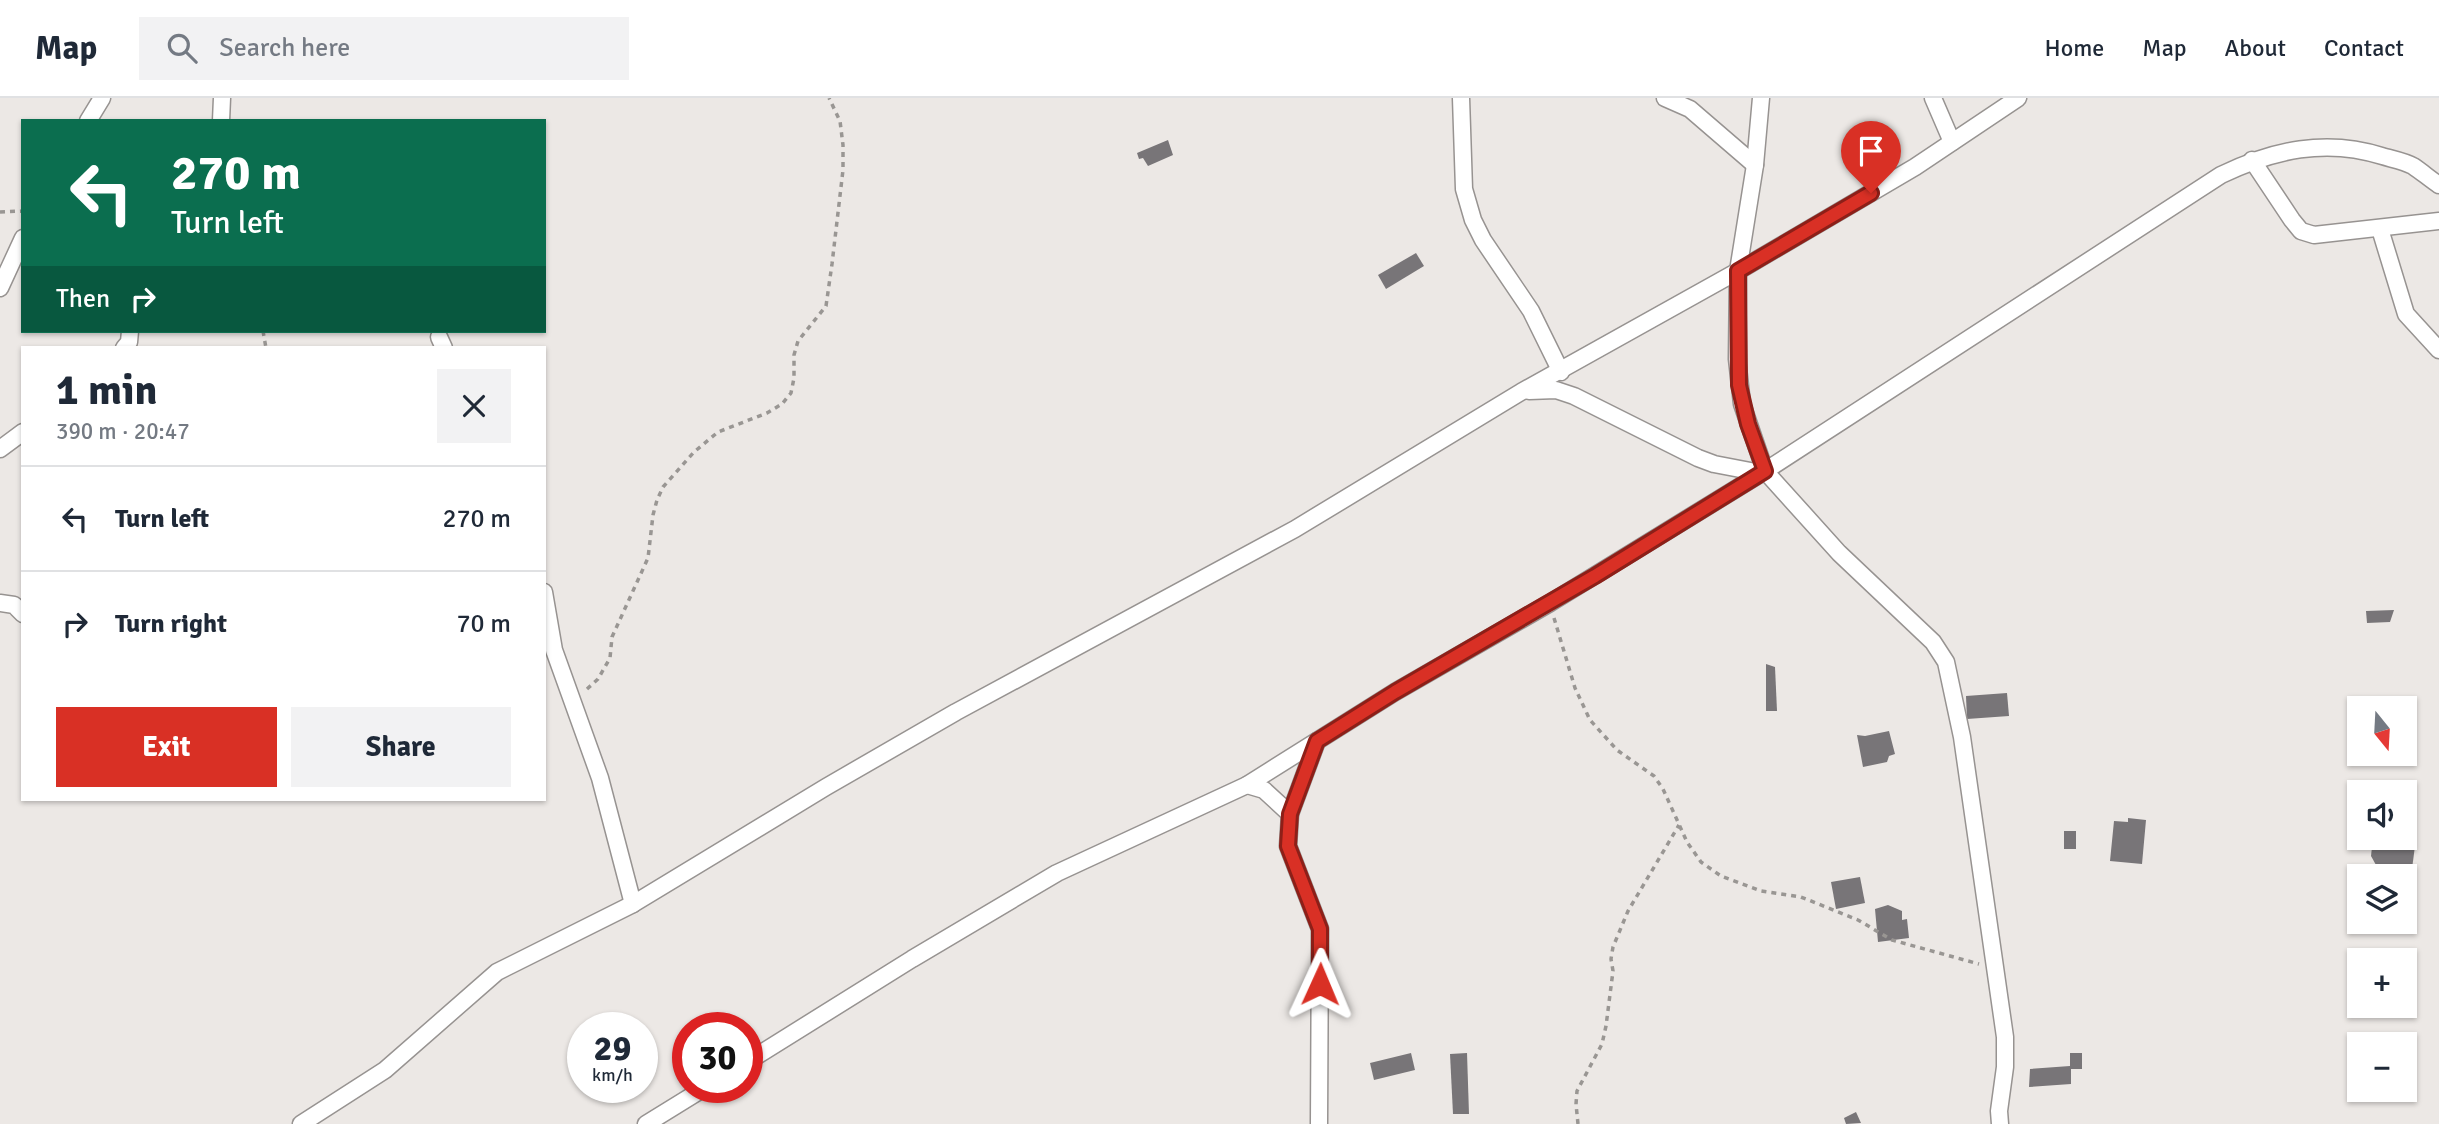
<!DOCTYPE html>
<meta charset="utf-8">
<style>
:root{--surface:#fff;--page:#f2f2f3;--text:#1f2937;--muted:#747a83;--line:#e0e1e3;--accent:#d93025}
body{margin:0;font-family:Signika,sans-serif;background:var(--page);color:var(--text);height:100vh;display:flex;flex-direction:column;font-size:26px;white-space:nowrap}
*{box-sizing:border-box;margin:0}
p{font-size:23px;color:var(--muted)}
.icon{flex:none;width:38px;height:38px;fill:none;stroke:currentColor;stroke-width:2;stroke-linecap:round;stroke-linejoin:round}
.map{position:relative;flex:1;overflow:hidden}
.panel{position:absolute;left:21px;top:248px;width:525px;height:455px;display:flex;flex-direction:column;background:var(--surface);border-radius:0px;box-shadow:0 2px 5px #0004}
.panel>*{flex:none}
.top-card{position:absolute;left:21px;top:21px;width:525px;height:214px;border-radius:0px;box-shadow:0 2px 5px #0004;background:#0b6e4f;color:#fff;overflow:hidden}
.needle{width:46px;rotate:162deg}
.controls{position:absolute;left:2347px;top:598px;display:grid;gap:14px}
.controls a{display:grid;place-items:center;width:70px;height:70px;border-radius:0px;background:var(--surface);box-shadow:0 2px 5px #0004;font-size:35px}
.speed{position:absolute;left:567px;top:914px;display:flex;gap:14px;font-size:35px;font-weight:700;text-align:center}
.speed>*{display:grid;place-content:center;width:91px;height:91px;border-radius:50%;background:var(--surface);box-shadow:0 2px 5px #0004;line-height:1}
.speed small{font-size:18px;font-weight:400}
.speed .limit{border:10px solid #d22;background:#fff;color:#111}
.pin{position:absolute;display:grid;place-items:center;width:60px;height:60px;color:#fff;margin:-72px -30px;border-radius:50% 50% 50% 0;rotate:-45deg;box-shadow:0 0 7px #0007}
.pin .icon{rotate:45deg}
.me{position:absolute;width:77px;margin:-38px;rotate:1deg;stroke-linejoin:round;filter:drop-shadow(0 0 5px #0008)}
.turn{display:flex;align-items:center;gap:24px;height:147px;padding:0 35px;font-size:32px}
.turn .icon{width:91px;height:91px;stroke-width:2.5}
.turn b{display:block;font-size:49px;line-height:60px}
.then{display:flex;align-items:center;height:66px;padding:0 35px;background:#0003;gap:14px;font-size:26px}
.round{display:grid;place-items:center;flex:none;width:74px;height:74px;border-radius:0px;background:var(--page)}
.summary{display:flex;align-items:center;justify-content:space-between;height:119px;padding:0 35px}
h1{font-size:42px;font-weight:700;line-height:52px}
.primary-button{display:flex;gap:14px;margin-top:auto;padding:14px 35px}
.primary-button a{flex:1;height:80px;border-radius:0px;background:var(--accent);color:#fff;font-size:28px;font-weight:700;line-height:80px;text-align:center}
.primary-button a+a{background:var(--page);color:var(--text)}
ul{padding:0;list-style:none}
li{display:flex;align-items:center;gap:21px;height:105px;padding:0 35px;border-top:2px solid var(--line)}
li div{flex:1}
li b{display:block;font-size:26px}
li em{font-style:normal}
header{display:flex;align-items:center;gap:42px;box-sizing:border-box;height:98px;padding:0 35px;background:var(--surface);border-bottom:2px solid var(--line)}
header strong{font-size:33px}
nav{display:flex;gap:38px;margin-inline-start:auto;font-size:24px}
.search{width:490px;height:63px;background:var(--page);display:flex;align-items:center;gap:18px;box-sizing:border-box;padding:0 24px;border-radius:0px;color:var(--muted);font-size:26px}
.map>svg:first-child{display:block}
.building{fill:#787578}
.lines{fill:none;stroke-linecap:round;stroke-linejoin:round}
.minor-casing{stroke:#979391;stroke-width:19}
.path{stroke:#999693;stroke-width:3.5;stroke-dasharray:5 5;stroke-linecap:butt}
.minor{stroke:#fff;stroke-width:16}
.route-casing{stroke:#8d1f18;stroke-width:18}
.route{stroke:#d93025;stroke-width:12}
</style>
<header>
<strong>Map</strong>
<div class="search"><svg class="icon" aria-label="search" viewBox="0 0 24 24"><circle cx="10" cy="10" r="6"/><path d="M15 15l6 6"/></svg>Search here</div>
<nav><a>Home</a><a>Map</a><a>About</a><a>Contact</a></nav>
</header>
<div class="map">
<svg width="2439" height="1026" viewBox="0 0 2439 1026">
<rect width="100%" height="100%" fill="#ece8e5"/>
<g class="building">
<path d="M1168 42 1173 57 1148 68 1143 60 1139 61 1137 55Z"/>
<path d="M1416 155 1424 168 1386 191 1378 177Z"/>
<path d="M2394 512 2390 524 2367 525 2366 513Z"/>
<path d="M1766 566 1775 569 1777 613H1766Z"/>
<path d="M2007 595 2009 618 1967 621 1966 598Z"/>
<path d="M1889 633 1895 656 1889 658 1887 664 1863 669 1857 637 1865 638Z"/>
<path d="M2128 720 2146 722 2142 766 2110 763 2114 723 2128 724Z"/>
<rect x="2064" y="733" width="12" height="18"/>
<path d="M2404 739 2416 740 2412 771 2376 767 2371 758 2373 740Z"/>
<path d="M1860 779 1865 805 1836 811 1831 784Z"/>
<path d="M1888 807 1902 813V822L1907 821 1909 840 1878 844 1875 811Z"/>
<path d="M1411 955 1415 972 1374 982 1370 965Z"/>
<path d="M1467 955 1469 1016H1453L1450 956Z"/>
<path d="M2070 955H2082V971H2071V986L2029 989 2030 971 2070 968Z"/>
<path d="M1856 1014 1861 1025 1846 1026 1844 1020Z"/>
</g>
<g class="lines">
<g class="minor-casing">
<g id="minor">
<path d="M1461 0 1464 91 1473 122 1483 142 1531 213 1561 274"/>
<path d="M1665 0 1690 11 1755 67"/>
<path d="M1761 0 1755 67 1738 173 1737 261 1742 306 1765 373 1839 455 1933 544 1946 564 1962 639 2005 939V969L1999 1013 2000 1026"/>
<path d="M1933 0 1952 44"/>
<path d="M88 23 102 0"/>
<path d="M221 23 222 0"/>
<path d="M2252 62 2292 122 2301 133 2314 137 2439 123"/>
<path d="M2380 131 2406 216 2439 252"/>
<path d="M0 190 23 140"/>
<path d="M439 239 444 250"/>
<path d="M124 250 129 244 130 233"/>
<path d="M1529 293 1556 292 1574 298 1698 360 1714 366 1761 375"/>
<path d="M0 351 23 334"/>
<path d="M544 494 554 552 600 680 633 806"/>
<path d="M0 505 14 507 23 516"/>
<path d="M1247 687 1264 692 1290 716 1288 748 1320 831 1319 1026"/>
<path d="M1290 716 1317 643"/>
<path d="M747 964 912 861 1057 775 1247 687 1395 594 1550 505 1765 373 2221 77C2273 52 2326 40 2382 58 2392 61 2404 63 2413 68 2422 74 2430 81 2439 87"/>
<path d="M301 1026 385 972 497 874 633 806 826 689 956 614 1295 431 1521 294 1738 173 1915 69 2018 0"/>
<path d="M646 1026 706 989"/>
</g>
</g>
<g class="path">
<path d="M0 114 23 113"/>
<path d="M263 233 266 250"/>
<path d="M1554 520 1575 590 1590 622 1617 652 1654 678 1663 691 1687 744 1701 764 1721 778 1761 793 1801 799 1858 822 1892 842 1979 866"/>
<path d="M587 591 598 581 610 560 612 539 648 460 653 417 657 402 663 389 694 354 718 334 767 315 782 306 791 295 794 280V257L798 243 826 208 832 166 843 72V47L840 23 829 0"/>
<path d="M1578 1026 1576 1006 1577 993 1602 946 1606 928 1613 873 1611 861 1613 849 1628 813 1679 727"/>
</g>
<use href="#minor" class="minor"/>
</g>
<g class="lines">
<g class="route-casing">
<path id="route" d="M1320 886V831L1288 748 1290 716 1317 643 1395 594 1595 478 1765 373 1748 326 1739 287 1738 173 1871 95"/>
</g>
<use href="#route" class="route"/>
</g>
</svg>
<div class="controls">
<a><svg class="needle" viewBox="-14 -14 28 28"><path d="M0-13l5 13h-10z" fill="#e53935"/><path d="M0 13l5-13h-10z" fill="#747a83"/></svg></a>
<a><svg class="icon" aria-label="sound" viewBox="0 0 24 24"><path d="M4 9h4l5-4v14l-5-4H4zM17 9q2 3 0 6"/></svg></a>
<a><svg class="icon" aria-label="layers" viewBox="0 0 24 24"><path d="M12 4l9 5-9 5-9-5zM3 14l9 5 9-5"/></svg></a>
<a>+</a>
<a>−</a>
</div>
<div class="speed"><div>29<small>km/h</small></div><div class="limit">30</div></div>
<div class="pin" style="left:1871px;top:95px;background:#d93025"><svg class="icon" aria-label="arrive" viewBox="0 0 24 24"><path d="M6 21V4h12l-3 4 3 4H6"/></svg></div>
<svg class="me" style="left:1320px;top:886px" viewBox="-20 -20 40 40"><path d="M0-17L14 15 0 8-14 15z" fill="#d93025" stroke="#fff" stroke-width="4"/></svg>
<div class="top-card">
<div class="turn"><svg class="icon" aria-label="left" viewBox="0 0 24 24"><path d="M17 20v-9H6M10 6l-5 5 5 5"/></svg><div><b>270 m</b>Turn left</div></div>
<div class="then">Then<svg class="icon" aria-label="right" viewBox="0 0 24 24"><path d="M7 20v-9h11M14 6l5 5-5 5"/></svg></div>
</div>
<section class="panel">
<div class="summary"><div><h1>1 min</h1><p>390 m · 20:47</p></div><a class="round"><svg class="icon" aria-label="close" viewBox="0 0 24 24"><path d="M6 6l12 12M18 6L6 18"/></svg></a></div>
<ul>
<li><svg class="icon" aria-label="left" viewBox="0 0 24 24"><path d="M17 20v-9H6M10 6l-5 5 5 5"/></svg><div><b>Turn left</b></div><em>270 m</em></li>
<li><svg class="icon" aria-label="right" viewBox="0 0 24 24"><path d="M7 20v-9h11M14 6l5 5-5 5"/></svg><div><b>Turn right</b></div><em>70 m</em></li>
</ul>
<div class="primary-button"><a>Exit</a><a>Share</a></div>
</section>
</div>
